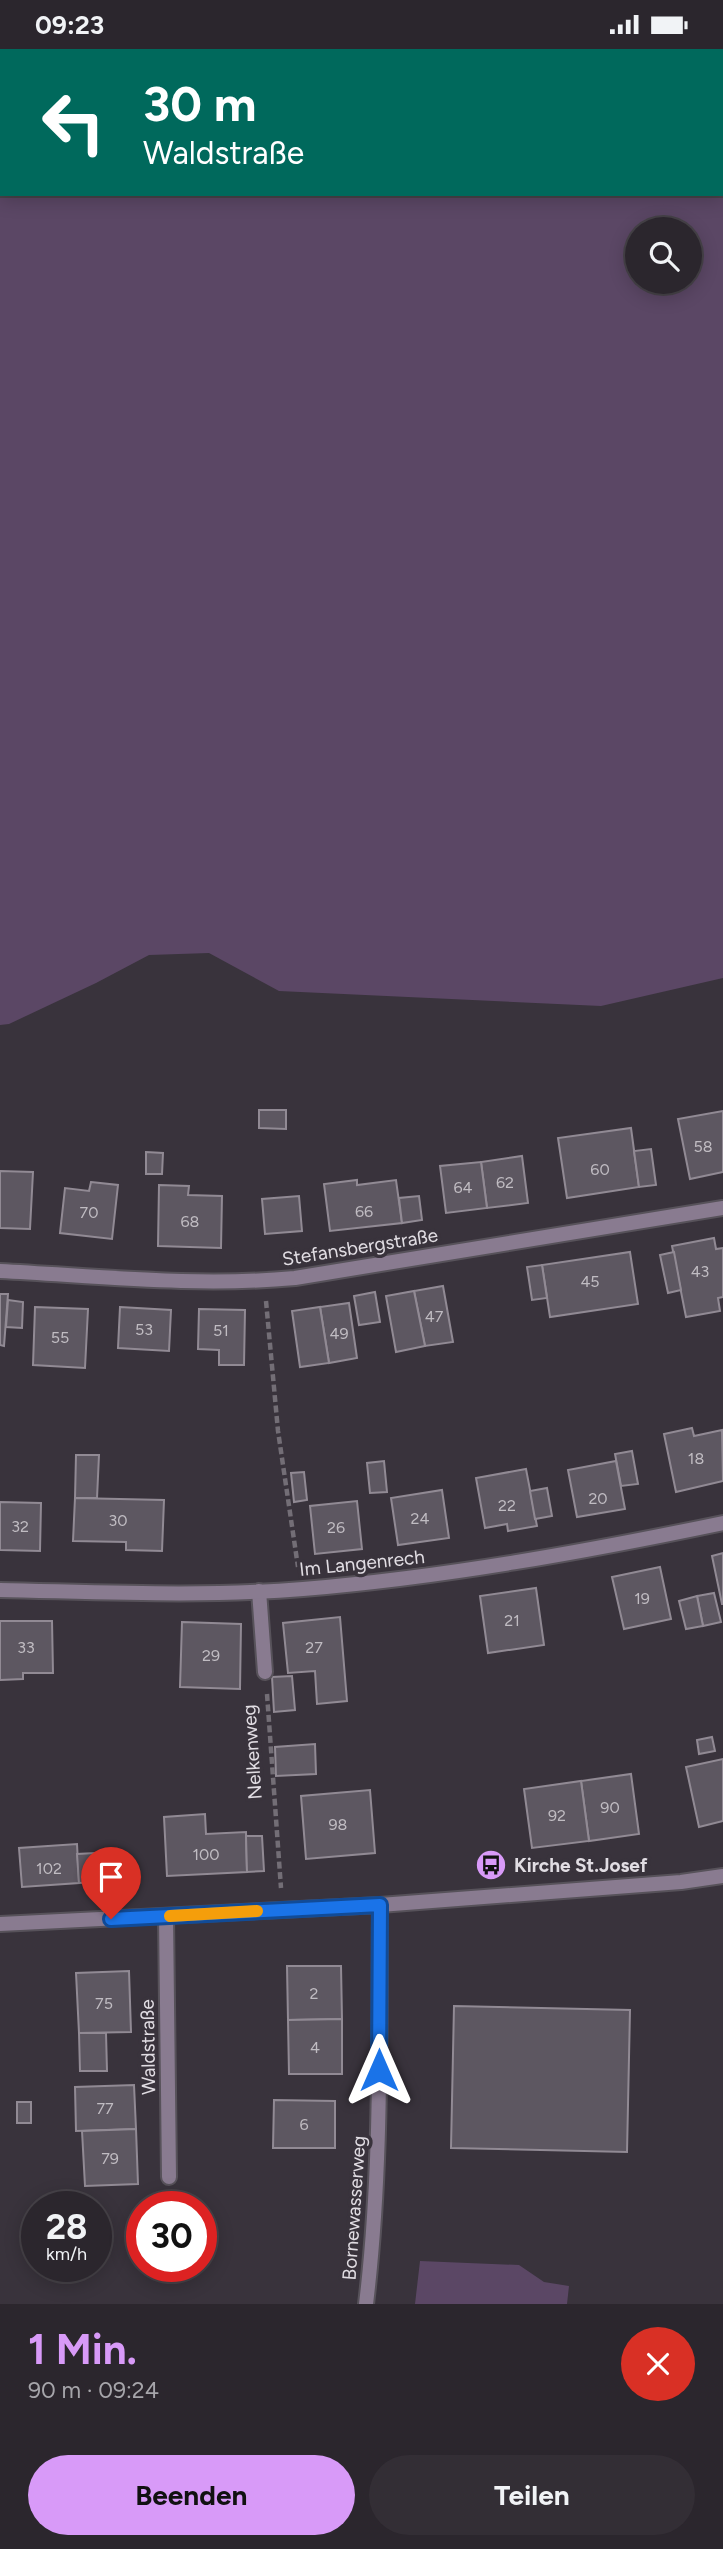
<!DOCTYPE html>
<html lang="de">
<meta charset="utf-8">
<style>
:root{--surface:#2b262d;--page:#332e35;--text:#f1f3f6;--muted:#a6a5aa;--line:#474349;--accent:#d89af8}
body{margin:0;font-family:Figtree,sans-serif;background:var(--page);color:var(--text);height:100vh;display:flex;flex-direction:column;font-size:26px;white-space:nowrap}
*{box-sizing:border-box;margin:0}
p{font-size:23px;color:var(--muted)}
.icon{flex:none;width:38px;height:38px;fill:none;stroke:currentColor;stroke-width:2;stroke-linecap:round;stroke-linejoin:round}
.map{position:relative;height:2255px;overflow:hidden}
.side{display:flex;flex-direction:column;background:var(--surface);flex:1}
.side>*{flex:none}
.banner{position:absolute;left:0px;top:0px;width:724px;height:147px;box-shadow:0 4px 18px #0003,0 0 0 2px var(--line);background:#00695c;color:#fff;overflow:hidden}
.buttons{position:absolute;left:625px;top:168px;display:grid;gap:14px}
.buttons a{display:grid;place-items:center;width:77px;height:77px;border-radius:50%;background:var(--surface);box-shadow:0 4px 18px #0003,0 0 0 2px var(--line);font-size:35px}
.speed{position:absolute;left:21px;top:2142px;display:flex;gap:14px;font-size:35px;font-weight:700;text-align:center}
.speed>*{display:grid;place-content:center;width:91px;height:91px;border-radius:50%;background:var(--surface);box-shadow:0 4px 18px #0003,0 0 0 2px var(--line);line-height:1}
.speed small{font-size:18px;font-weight:400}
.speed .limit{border:10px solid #d22;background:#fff;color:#111}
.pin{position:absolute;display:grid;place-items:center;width:60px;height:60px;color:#fff;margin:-72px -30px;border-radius:50% 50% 50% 0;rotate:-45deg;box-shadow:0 0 7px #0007}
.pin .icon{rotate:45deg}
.me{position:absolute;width:77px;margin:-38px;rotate:0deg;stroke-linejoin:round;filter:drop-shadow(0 0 5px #0008)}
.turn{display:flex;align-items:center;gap:24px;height:147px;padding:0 28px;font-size:32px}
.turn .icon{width:91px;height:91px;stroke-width:2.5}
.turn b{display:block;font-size:49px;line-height:60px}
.round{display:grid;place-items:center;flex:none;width:74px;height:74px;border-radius:37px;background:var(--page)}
.headline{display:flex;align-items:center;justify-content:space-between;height:119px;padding:0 28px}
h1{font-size:42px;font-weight:700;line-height:52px;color:var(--accent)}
.button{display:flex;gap:14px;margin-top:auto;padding:14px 28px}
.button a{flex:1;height:80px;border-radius:42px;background:var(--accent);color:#111;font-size:28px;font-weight:700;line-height:80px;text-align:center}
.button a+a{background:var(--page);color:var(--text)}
.status{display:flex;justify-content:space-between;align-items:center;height:49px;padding:0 35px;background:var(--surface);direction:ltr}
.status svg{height:19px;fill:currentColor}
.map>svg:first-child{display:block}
.green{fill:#5b4765;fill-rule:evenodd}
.building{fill:#5d5761;stroke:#918a94;stroke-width:2}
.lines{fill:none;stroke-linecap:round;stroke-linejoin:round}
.service-casing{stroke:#57525a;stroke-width:18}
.minor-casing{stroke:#57525a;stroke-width:18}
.path{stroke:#736e76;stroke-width:4.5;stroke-dasharray:7 3.5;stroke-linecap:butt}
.service{stroke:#897b90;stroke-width:14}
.minor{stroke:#897b90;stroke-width:14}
.route-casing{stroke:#114b97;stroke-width:18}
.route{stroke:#1a73e8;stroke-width:12}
.slow{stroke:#f59e0b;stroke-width:12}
.labels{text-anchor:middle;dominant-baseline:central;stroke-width:7;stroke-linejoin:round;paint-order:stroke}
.number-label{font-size:16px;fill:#c0bcc2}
.street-label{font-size:19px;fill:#e1dde3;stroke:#39333c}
.poi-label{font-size:19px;font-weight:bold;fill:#e1dde3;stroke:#39333c;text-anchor:start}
</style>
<div class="status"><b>09:23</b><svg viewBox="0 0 49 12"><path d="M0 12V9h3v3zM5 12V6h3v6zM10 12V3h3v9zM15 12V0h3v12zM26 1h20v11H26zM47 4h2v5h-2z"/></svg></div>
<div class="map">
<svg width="723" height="2255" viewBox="0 0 723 2255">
<rect width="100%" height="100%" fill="#39333c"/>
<g class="green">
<path d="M0 0H723V929L601 957 279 942 209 904 149 906 96 934 9 975 0 976ZM2 2H723V145H2ZM637 180H690V233H637Z"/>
<path d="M420 2212 519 2216 544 2233 569 2237 567 2255H415Z"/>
</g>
<g class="building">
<path d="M259 1061H286V1080L259 1079Z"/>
<path d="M723 1062V1123L690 1130 678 1070Z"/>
<path d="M631 1079 639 1138 567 1149 558 1089Z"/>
<path d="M651 1100 656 1136 639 1138 634 1102Z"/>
<path d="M146 1103 163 1104 162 1125H146Z"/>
<path d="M522 1107 528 1154 487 1159 481 1113Z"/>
<path d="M481 1113 487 1159 446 1164 440 1117Z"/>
<path d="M0 1122 33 1123 30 1180 0 1179Z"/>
<path d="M357 1131V1136L396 1131 402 1174 330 1182 324 1135Z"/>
<path d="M91 1133 118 1136 112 1190 60 1184 65 1139 89 1142Z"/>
<path d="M159 1136 189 1137 188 1146 222 1147 221 1199 158 1197Z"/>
<path d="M299 1147 302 1182 265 1185 262 1150Z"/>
<path d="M419 1147 422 1171 402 1174 399 1149Z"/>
<path d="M714 1189 716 1200 723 1199V1248L718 1249 720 1262 686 1268 672 1197Z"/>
<path d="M630 1203 638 1255 550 1268 542 1216Z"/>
<path d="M674 1203 681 1241 668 1244 660 1206Z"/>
<path d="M542 1216 547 1249 532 1251 527 1218Z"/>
<path d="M443 1237 453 1293 425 1297 414 1242Z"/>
<path d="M414 1242 425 1297 396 1303 386 1247Z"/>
<path d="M375 1243 380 1273 359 1276 354 1247Z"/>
<path d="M0 1245H8L4 1297 0 1296Z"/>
<path d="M8 1251 23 1253 22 1279 6 1278Z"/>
<path d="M349 1254 357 1309 329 1314 320 1258Z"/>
<path d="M35 1258 88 1260 85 1319 33 1316Z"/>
<path d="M120 1258 171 1261 169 1302 118 1299Z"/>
<path d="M320 1258 329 1314 300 1318 292 1262Z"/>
<path d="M199 1260 245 1261 244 1316H219V1301L198 1300Z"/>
<path d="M692 1379 694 1387 722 1381 723 1432 676 1443 664 1385Z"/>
<path d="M632 1402 638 1435 621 1437 615 1405Z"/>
<path d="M76 1406H99L97 1449H75Z"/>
<path d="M384 1412 387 1443 370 1444 367 1414Z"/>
<path d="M616 1412 625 1460 577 1468 568 1421Z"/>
<path d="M526 1420 537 1477 508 1482 507 1475 485 1479 476 1429Z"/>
<path d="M304 1423 307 1451 294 1453 291 1424Z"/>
<path d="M547 1439 552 1467 535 1470 530 1442Z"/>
<path d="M442 1441 449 1489 398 1496 391 1449Z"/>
<path d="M75 1449 164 1451 162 1502 126 1501V1493L73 1492Z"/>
<path d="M357 1452 362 1500 315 1505 310 1457Z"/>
<path d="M0 1453 41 1454 40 1502 0 1501Z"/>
<path d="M723 1504V1555H722L712 1507Z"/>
<path d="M660 1518 671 1570 624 1580 612 1528Z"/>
<path d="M536 1539 544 1596 488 1604 480 1547Z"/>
<path d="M714 1544 721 1573 703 1577 697 1547Z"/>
<path d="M697 1547 703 1577 686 1580 679 1552Z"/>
<path d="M340 1568 347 1652 317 1655 315 1622 288 1624 283 1574Z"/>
<path d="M0 1572H52L53 1624H23V1630L0 1631Z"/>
<path d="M182 1573 241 1575 240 1640 180 1638Z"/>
<path d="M292 1627 295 1661 274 1663 272 1628Z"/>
<path d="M712 1688 715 1702 699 1705 697 1691Z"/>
<path d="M315 1695 316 1725 276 1727 275 1698Z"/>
<path d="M723 1710V1772L699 1778 686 1718Z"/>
<path d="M631 1725 639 1785 589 1792 581 1732Z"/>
<path d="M581 1732 589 1792 532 1799 524 1740Z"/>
<path d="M370 1741 375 1804 306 1810 301 1747Z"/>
<path d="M205 1765 206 1785 246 1783 247 1823 167 1827 164 1768Z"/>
<path d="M246 1787H262L264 1822 247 1823Z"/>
<path d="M77 1795 79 1834 22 1838 19 1799Z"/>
<path d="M95 1804 97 1833 79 1834 77 1805Z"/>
<path d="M287 1917H341L342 1970 288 1971Z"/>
<path d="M129 1922 131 1983 79 1984 76 1924Z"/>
<path d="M454 1957 630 1961 627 2103 451 2099Z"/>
<path d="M342 1970V2025H289L288 1971Z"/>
<path d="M79 1984H106L107 2022H80Z"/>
<path d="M134 2036 136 2080 76 2082 75 2038Z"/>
<path d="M274 2051 335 2052V2099H273Z"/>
<rect x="17" y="2053" width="14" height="21"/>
<path d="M136 2080 138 2135 85 2137 82 2082Z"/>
<path d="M161 2154H178V2158H160Z"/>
</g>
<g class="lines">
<g class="service-casing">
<g id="service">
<path d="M259 1542 265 1623"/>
<path d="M166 1867 169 2128"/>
</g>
</g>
<g class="minor-casing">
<g id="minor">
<path d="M0 1222C98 1227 197 1238 295 1229L723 1159"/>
<path d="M0 1541C101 1543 202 1548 303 1540 445 1528 584 1503 723 1474"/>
<path d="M0 1875 380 1856 681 1833 723 1827"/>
<path d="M366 2255C382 2123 379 1989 380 1856"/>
</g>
</g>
<g class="path">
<path d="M266 1252 278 1382 298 1518"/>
<path d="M267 1645 281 1839"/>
</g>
<use href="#service" class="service"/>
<use href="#minor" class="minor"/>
</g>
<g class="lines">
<g class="route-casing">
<path id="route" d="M111 1870 380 1856 379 2021"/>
</g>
<use href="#route" class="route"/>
<path class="slow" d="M170 1867 257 1862"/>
</g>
<defs>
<g id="bus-disc" transform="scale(1.575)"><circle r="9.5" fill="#d89af8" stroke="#39333c"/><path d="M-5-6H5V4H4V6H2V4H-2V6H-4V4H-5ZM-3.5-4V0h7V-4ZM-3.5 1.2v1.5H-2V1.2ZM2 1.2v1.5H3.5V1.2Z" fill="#111"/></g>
</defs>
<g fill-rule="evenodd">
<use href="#bus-disc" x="491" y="1816"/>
</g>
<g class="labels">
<g class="number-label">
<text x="703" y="1097">58</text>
<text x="600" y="1120">60</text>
<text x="505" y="1133">62</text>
<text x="463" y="1138">64</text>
<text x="364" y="1162">66</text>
<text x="89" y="1163">70</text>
<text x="190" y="1172">68</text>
<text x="700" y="1222">43</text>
<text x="590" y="1232">45</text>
<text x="434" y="1267">47</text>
<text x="144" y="1280">53</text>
<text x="221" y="1281">51</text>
<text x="339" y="1284">49</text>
<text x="60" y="1288">55</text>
<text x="696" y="1409">18</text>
<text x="598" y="1449">20</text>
<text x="507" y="1456">22</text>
<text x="420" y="1469">24</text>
<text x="118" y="1471">30</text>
<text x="20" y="1477">32</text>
<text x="336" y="1478">26</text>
<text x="642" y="1549">19</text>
<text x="512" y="1571">21</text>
<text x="26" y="1598">33</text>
<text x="314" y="1598">27</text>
<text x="211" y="1606">29</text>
<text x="610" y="1758">90</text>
<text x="557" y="1766">92</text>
<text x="338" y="1775">98</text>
<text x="206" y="1805">100</text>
<text x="49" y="1819">102</text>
<text x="314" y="1944">2</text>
<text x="104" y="1954">75</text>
<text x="315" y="1998">4</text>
<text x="105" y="2059">77</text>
<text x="304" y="2075">6</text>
<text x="110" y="2109">79</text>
</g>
<g class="street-label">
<text transform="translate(360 1198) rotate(-9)">Stefansbergstraße</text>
<text transform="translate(362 1514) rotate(-6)">Im Langenrech</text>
<text transform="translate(252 1703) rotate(-94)">Nelkenweg</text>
<text transform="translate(148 1998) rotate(-91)">Waldstraße</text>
<text transform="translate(354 2159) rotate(-86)">Bornewasserweg</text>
</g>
<g class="poi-label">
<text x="514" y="1816">Kirche St.Josef</text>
</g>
</g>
</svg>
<div class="buttons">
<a><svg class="icon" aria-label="search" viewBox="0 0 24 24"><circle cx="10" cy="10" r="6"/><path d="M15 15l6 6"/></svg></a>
</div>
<div class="speed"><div>28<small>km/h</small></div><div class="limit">30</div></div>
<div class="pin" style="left:111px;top:1870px;background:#d93025"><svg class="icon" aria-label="arrive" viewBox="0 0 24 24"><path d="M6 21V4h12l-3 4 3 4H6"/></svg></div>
<svg class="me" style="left:379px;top:2021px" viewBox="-20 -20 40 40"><path d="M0-17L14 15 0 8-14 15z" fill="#1a73e8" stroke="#fff" stroke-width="4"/></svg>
<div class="banner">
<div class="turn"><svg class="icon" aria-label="left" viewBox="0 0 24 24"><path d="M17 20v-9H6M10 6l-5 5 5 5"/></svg><div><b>30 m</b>Waldstraße</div></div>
</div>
</div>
<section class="side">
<div class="headline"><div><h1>1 Min.</h1><p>90 m · 09:24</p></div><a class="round" style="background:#d93025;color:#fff"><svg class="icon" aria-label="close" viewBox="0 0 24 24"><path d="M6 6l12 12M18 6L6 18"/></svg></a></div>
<div class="button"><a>Beenden</a><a>Teilen</a></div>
</section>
